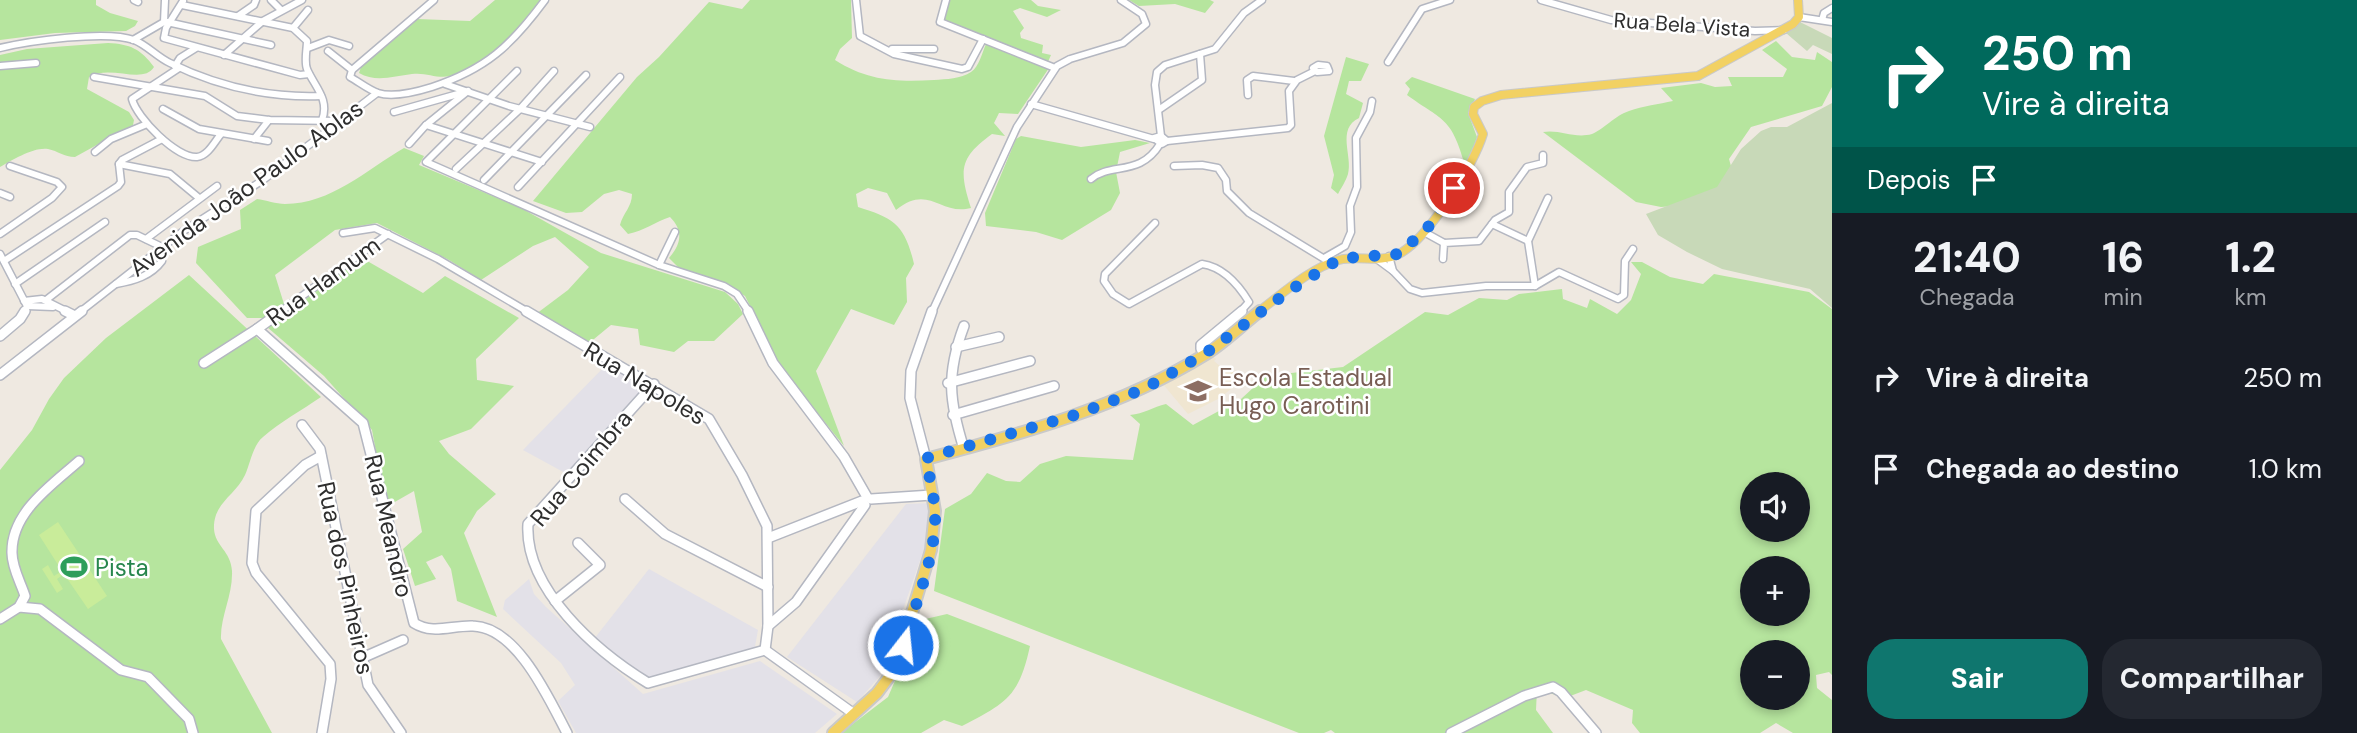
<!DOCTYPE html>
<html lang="pt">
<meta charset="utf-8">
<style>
:root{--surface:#171b24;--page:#242831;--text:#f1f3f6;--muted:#9ea1a6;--accent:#0f766e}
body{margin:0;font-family:"DM Sans",sans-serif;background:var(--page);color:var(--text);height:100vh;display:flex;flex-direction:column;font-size:26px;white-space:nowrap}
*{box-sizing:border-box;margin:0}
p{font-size:23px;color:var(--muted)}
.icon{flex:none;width:38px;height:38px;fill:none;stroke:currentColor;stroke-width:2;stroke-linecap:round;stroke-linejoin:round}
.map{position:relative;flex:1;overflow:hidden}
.details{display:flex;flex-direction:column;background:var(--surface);width:525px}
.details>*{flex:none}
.hud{background:#00695c;color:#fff;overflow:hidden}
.buttons{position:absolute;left:1740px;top:472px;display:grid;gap:14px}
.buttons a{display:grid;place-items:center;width:70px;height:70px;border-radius:50%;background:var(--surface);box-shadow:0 4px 10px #0003;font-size:35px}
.pin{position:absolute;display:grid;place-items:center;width:60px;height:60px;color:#fff;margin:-30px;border:4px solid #fff;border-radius:50%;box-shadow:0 2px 7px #0007}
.me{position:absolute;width:77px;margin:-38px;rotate:16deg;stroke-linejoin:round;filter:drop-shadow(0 0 5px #0008)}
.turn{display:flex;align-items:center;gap:24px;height:147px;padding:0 35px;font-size:32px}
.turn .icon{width:91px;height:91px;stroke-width:2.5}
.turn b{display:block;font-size:49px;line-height:60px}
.then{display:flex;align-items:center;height:66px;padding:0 35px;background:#0003;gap:14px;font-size:26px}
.eta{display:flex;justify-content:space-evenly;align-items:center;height:119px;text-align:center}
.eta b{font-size:42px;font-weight:800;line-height:49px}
.cta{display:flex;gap:14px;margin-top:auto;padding:14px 35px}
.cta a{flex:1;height:80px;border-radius:28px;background:var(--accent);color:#fff;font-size:28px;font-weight:800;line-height:80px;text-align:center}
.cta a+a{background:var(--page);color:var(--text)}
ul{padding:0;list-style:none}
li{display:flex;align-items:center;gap:21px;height:91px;padding:0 35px}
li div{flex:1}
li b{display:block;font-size:26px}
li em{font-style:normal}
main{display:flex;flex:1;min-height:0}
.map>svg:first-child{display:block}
.industrial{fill:#e3e1e8}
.education{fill:#f0e6d1}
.green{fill:#b6e59e;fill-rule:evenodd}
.cemetery{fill:#c8d9b8}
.pitch{fill:#c9ec9a}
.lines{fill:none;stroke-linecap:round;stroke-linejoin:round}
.minor-far1-casing{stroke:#b4b7c1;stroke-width:9}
.minor-casing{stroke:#b4b7c1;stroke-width:12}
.major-far1-casing{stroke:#c9c9c9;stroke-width:10}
.major-casing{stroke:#c9c9c9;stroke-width:14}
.minor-far1{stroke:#fff;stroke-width:6}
.minor{stroke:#fff;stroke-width:9}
.major-far1{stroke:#f2d163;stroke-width:8}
.major{stroke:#f2d163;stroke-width:10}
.route{stroke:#1a73e8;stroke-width:12;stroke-dasharray:0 21.6}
.labels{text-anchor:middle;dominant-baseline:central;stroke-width:5;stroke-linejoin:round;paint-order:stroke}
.far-street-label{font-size:21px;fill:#2e2e2e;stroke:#fff}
.street-label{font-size:24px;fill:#2e2e2e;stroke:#fff}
.education-label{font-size:24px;fill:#785e54;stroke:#fff;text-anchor:start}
.leisure-label{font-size:24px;fill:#27864d;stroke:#fff;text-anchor:start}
</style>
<main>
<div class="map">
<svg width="1832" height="733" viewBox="0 0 1832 733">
<rect width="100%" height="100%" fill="#efe9e1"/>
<g class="industrial">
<path d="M606 365 647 388 567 474 523 450Z"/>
<path d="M932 503 933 523 880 676 857 702 787 657 906 504Z"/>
<path d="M649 569 758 630 754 652 648 683 594 639Z"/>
<path d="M529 579 534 594 546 607 643 694 760 661 837 714 815 733H576L558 701 575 685 561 663 503 609 505 600Z"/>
</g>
<path class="education" d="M1211 355 1216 359 1214 361 1227 372 1231 370 1243 380 1218 399 1188 414 1162 383Z"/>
<g class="green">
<path d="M0 0H96V5L110 13 138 21 135 26 126 31 55 33 0 40Z"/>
<path d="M495 0H541C526 28 483 70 450 76 437 79 426 72 412 74 394 76 376 83 359 73L362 64 417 19 470 21Z"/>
<path d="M750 0H851L852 38 840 49 835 60C868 81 896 82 934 80 946 79 961 79 971 72 979 67 982 53 986 44L1049 68 1018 114 999 113 994 123 1005 136 992 134C959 158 959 170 971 208 940 216 929 183 896 210L887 193 868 188 856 194 858 207C894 218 905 225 914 264L906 278 907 302 894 325 851 309 816 371 844 446 782 369 745 296 723 282 679 268 669 258C681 244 684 231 670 217 655 222 644 231 628 234L620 225C623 213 632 207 632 194L619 190 604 194 582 212 566 213 533 201 637 77 659 57 709 2 742 9Z"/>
<path d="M950 0H1031L1038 6 1061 10 1047 17 1020 8 1013 11 1024 28 1020 33 1021 38 1043 45 1042 53 1051 55 1047 64 943 21Z"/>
<path d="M1129 0H1210L1214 2 1205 13 1175 4 1139 6Z"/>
<path d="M1776 41 1792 57 1815 60 1817 52 1832 62V87L1822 106 1751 127 1729 159 1736 184 1698 204 1661 207 1636 202 1543 132C1560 129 1574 139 1592 134 1601 131 1616 115 1629 111 1643 106 1659 104 1673 101L1661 88 1701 83 1715 87 1732 86 1728 77H1783L1787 69 1762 50Z"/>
<path d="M108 43C130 44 141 49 154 67 143 85 110 64 89 77L87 89 129 112 134 120 133 125 75 157C64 157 58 151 48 149 33 147 13 160 0 167V55L27 49Z"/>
<path d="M1346 57 1369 64 1361 81H1349L1346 94 1363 103 1359 118C1336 129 1353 156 1348 174 1346 181 1341 188 1338 194L1331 188 1334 175 1324 136Z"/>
<path d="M1412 77 1475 99 1468 113 1477 137 1468 163 1464 162C1451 116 1441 120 1407 95L1410 89 1405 83Z"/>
<path d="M1021 136 1081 147 1135 140 1150 143 1120 152 1116 172 1120 193 1111 210 1062 240 1036 232 986 226 985 213 1016 139Z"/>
<path d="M404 148 424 156 419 165 521 208 601 253 725 292 738 304 743 314 714 341H688L674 352 640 345 638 329 611 325 588 344 536 314 568 290 589 267 555 237 533 246 481 280 449 260 377 223 335 230 275 275 284 304 269 318H247L196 263 198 247 241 229 240 210 257 199C266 200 276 204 285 204 331 204 366 170 404 148Z"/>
<path d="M362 258 423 293 445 276 519 318 476 359 477 380 514 386 471 429 439 441 449 454 496 494 477 511 464 533 497 617 457 601 451 569 442 555 426 562 436 579 415 586 403 549 422 532 414 491 386 507 372 430 324 376 267 327Z"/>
<path d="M1631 262H1642L1670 277 1703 284 1714 274 1809 292 1832 309V675L1829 672 1816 675 1817 688 1832 700V733H1793L1776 723 1760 733H1640L1632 723 1633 710 1586 690 1565 698 1537 689 1536 710 1553 733H1335L1331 730 1324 733H1299L934 591 945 509 971 494 987 473 1006 481 1020 482 1040 464 1066 456 1133 460 1140 424 1130 415C1144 414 1153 407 1166 404L1193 425 1241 399 1266 376 1343 367 1425 312 1448 315 1479 298 1507 300 1519 294 1562 289 1563 299 1587 308 1590 299 1617 314 1631 300 1641 274ZM1752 485H1797V530H1752ZM1752 569H1797V614H1752ZM1752 653H1797V698H1752Z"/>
<path d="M189 275 321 397C302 410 280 422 263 437 253 445 250 464 245 475 235 496 213 503 214 529 215 546 231 551 232 571 233 595 220 617 221 639L272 733H0V470L32 430 49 399 64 378 106 338Z"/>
<path d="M947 614 1030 646C1019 697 1006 703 962 726L944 720 921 733H841L888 697 921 620Z"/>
</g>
<g class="cemetery">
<path d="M1800 22 1832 38V54L1813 45 1807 51 1786 33Z"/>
<path d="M1832 103V308L1810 289 1722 269 1687 252 1658 235 1646 214 1717 187 1741 149 1761 131 1771 127H1787Z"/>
</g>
<path class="pitch" d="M58 522 107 596 88 609 64 574 57 579 63 589 57 593 42 569 48 565 54 576 62 571 39 535Z"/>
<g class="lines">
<g class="minor-far1-casing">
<g id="minor-far1">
<path d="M134 0 138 2"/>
<path d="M271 0 281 10"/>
<path d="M434 0 352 70 350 77C359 82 369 90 378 93 394 98 416 92 432 87 486 69 511 46 545 0"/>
<path d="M856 0 860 36 894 54 962 69 968 67 983 39"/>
<path d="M946 0 940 22 1055 68"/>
<path d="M1541 0 1611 20 1755 31 1784 30"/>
<path d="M183 1 166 28 164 38 300 75 309 74"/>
<path d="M182 5 293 28 307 41C307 49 304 61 307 69 314 86 330 99 322 120"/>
<path d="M238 16 254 5 256 0"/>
<path d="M1799 17 1832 22"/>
<path d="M1822 20 1824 13 1832 8"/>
<path d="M167 22 271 45"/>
<path d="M293 28 308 10"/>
<path d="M133 40 164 22 165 0"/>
<path d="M0 48C29 41 106 30 134 40 147 45 157 57 170 63 217 86 269 98 321 96"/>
<path d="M308 48 329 40 349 46"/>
<path d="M892 49H934"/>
<path d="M328 51 352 70"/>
<path d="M224 55 263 21 302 0"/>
<path d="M1388 62 1422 9 1450 0"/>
<path d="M1318 65 1327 66 1329 71 1317 72 1313 68Z"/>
<path d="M0 66 36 63"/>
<path d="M175 66 180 58 196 48"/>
<path d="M179 68 132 99C137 118 176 158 197 157 208 156 215 141 221 134"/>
<path d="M517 71 426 162 659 265 724 286 737 294 749 312"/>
<path d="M94 77 205 96 237 116 269 120 340 121"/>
<path d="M445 84 509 106 590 127"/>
<path d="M1248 95 1247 80 1253 76 1294 81"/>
<path d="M1031 104 1154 139"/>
<path d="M163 109 199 129 268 141"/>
<path d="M1160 109 1202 80 1200 54"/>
<path d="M394 112 465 92"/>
<path d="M426 125 542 162"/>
<path d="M1161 136 1167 141 1162 144 1154 138Z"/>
<path d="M1161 136 1155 85 1157 72 1165 65 1215 49 1244 13 1262 0"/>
<path d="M254 139 269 120"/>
<path d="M1167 141 1288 128 1291 125 1289 91 1297 80 1315 71"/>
<path d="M409 144 426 125 468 91"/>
<path d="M95 152 111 139 147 124"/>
<path d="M119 164 170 174 199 198"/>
<path d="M1174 166 1202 165 1218 168 1226 180 1227 191 1249 213 1331 263"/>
<path d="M456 169 520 109 554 71"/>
<path d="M1091 179C1111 162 1140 177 1160 144"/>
<path d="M484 180 586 75"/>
<path d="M518 187 620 77"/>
<path d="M0 193 10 197"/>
<path d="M1155 223 1105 274 1104 281 1113 294 1129 304 1202 264C1223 267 1238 284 1249 302L1240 312"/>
<path d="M1492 224 1528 241"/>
<path d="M1424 232 1444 243"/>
<path d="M343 233 375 228 438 259 528 312"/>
<path d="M0 234 52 198 62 187 57 182 10 166"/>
<path d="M146 239 217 186"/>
<path d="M0 254 27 306 53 307"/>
<path d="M1374 257 1393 271 1389 256"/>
<path d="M1324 258 1345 246 1351 232 1350 206 1357 187 1356 138 1370 112 1372 101"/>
<path d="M1443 259 1444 243 1479 241 1495 220 1509 212V192L1527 167 1543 163V155"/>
<path d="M4 261 118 186 121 182 119 164 122 160 162 139"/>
<path d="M659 265 675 232"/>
<path d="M1393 271 1410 289 1422 293 1486 286H1535L1528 241 1548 198"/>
<path d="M15 284 105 222"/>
<path d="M116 284C134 281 151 276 162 261L156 252"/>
<path d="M1535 286 1559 272 1618 299 1624 295 1625 261 1633 249"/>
<path d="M46 300 130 235H137L162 247"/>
<path d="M24 301 42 299 68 312"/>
<path d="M24 312 30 302"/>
<path d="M80 312 182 232 263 180 377 93"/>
<path d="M280 312 388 234"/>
<path d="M932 312 1017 127 1057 66 1070 59 1123 43 1146 24 1142 14 1121 0"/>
</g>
</g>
<g class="minor-casing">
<g id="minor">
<path d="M65 311 73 315"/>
<path d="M526 311 709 419 742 475 767 526 768 626 765 650"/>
<path d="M748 311 773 363 844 457 867 497"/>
<path d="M964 326C946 374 949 401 964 449"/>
<path d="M257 329 282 311"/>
<path d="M0 336 20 319 25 311"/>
<path d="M956 347 999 337"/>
<path d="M1207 353 1201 349V345L1242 311"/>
<path d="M204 363 257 329 363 423 414 623C433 635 452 625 473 626 517 627 549 699 567 733"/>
<path d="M0 375 82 311"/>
<path d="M948 383 1030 361"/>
<path d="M654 384 528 524C524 589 597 652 648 683L765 650"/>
<path d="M953 415 1054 386"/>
<path d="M302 425 320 449 368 685 401 733"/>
<path d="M321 456 305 465 256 511 252 563 256 573 330 664 331 679 322 733"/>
<path d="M926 459 910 398 911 371 932 311"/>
<path d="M625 499 665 534 768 587"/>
<path d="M871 499 932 495"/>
<path d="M768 538 862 501"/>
<path d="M555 601 600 565 578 543"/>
<path d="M19 607 40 609 121 670 148 677 189 719 193 733"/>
<path d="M0 619 19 607 25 596C21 583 12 568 12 553 11 512 52 485 79 461"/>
<path d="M768 626 796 602 865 505"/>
<path d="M765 650 854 714"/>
<path d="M362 658 403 640"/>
<path d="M1451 733 1524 696 1553 687 1561 692 1596 733"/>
</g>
</g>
<g class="major-far1-casing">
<path id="major-far1" d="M1258 312C1281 295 1310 268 1339 260 1358 255 1379 263 1397 255 1427 241 1474 165 1483 134L1473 114 1474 107 1482 101 1501 95 1698 76 1793 24 1799 17 1798 0"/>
</g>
<g class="major-casing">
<path id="major" d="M833 733 877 693 895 669 931 550 935 511 926 459C1022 434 1120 407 1206 354 1225 342 1242 325 1260 311"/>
</g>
<use href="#minor-far1" class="minor-far1"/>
<use href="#minor" class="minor"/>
<use href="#major-far1" class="major-far1"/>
<use href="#major" class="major"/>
</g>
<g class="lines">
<path class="route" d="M903 645C915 605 937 554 935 512 934 495 929 476 926 458L1072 416 1144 389 1206 353 1289 291 1331 264 1345 258 1399 254 1429 226 1454 188"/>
</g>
<defs>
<g id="school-bare" transform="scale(2.1)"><path d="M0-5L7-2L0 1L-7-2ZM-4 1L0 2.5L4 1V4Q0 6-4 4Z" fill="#8d6e63" stroke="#fff" stroke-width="2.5" paint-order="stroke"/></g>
<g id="stadium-bare" transform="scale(2.1)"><path d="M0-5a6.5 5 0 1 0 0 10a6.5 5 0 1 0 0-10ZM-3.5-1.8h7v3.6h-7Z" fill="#2e9e5b" stroke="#fff" stroke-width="2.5" paint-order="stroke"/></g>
</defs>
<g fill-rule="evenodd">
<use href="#school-bare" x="1198" y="391"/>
<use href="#stadium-bare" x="74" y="567"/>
</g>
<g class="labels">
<g class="far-street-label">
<text transform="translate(1682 25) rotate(4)">Rua Bela Vista</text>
</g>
<g class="street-label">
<text transform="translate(246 188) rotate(-36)">Avenida João Paulo Ablas</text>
<text transform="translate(323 281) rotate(-36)">Rua Hamum</text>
<text transform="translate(645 383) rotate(31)">Rua Napoles</text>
<text transform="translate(581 468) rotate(-50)">Rua Coimbra</text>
<text transform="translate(389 526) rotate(77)">Rua Meandro</text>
<text transform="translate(346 578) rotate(78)">Rua dos Pinheiros</text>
</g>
<g class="education-label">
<text x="1219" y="377">Escola Estadual<tspan x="1219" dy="28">Hugo Carotini</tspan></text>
</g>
<g class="leisure-label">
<text x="95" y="567">Pista</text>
</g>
</g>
</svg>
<div class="buttons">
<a><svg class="icon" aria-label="sound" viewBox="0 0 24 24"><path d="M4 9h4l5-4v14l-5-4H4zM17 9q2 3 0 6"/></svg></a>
<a>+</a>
<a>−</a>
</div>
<div class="pin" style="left:1454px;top:188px;background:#d93025"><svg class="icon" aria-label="arrive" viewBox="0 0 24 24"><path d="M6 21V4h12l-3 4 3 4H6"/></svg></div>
<svg class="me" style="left:903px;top:645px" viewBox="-20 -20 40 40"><circle r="17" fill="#1a73e8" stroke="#fff" stroke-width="3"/><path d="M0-11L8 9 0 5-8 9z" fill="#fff"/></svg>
</div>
<section class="details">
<div class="hud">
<div class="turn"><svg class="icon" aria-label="right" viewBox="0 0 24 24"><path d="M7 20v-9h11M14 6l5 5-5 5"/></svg><div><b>250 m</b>Vire à direita</div></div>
<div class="then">Depois<svg class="icon" aria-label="arrive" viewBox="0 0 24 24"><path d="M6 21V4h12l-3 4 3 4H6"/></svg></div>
</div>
<div class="eta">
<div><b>21:40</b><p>Chegada</p></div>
<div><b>16</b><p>min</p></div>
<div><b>1.2</b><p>km</p></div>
</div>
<ul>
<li><svg class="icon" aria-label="right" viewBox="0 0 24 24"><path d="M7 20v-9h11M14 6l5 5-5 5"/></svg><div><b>Vire à direita</b></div><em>250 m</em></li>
<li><svg class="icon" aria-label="arrive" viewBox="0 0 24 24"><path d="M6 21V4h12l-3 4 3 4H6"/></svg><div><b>Chegada ao destino</b></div><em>1.0 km</em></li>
</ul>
<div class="cta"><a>Sair</a><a>Compartilhar</a></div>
</section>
</main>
